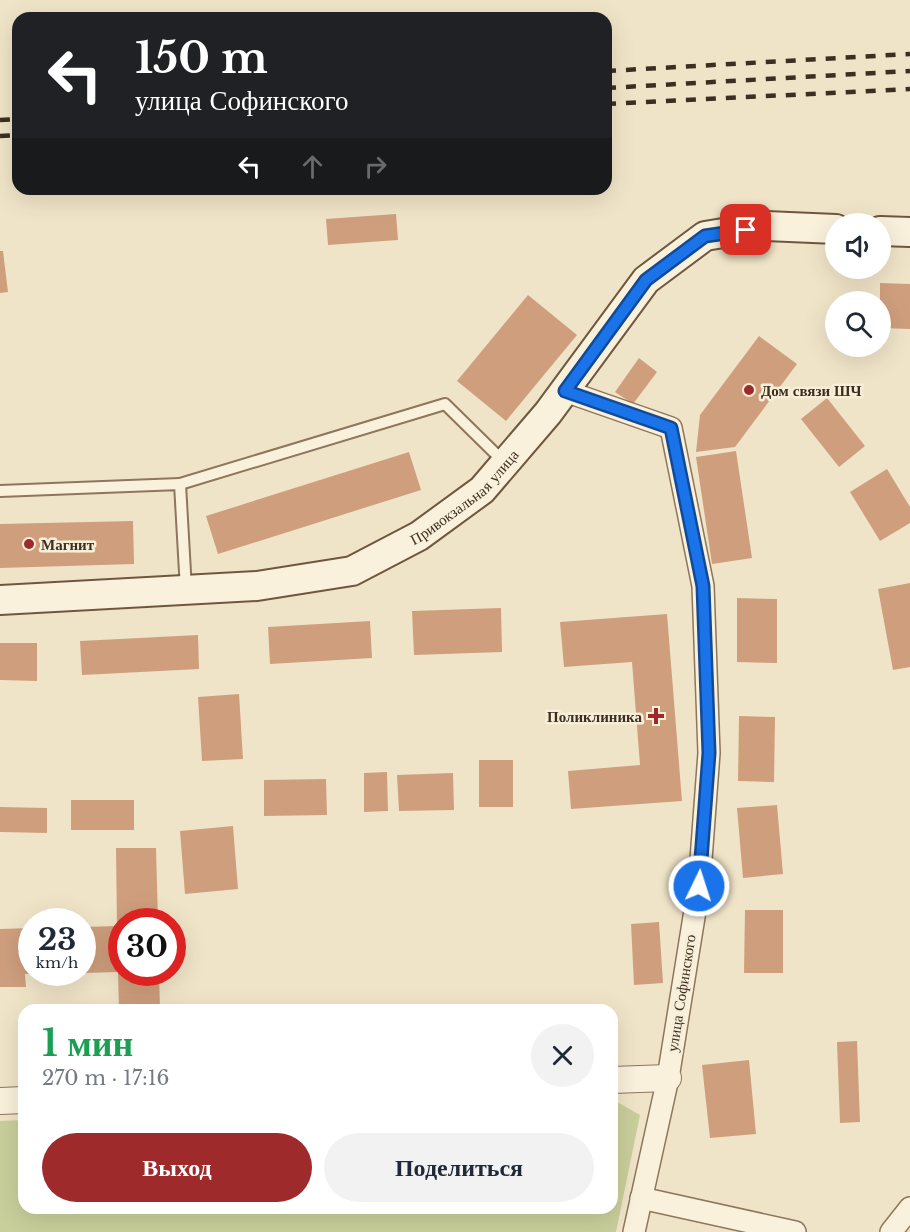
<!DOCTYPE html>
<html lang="ru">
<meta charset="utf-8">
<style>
:root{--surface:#fff;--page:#f2f2f3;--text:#1f2937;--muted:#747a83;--accent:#9e2a2b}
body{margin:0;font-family:"Libre Baskerville",serif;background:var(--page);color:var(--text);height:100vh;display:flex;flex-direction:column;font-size:22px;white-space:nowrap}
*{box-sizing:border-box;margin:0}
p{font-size:20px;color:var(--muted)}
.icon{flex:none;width:33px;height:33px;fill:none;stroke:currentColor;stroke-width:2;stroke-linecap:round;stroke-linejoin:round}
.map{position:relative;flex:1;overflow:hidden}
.side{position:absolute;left:18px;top:1004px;width:600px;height:210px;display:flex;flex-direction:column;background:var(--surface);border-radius:18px;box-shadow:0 6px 24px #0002}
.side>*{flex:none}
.guide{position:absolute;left:12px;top:12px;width:600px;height:183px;border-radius:18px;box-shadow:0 6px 24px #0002;background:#202124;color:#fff;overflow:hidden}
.controls{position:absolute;left:825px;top:213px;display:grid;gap:12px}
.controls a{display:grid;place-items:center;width:66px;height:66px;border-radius:50%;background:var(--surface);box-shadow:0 6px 24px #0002;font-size:30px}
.speed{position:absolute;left:18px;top:908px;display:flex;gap:12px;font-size:30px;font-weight:700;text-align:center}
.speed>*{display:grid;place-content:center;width:78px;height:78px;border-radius:50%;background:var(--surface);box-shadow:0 6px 24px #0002;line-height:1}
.speed small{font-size:15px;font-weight:400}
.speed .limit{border:9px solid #d22;background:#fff;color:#111}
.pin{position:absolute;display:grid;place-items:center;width:51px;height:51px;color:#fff;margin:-26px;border-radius:12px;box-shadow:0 3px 9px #0006}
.me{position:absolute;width:66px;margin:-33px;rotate:4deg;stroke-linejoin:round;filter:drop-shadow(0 0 4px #0008)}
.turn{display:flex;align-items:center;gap:21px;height:126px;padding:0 24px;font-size:27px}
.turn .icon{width:78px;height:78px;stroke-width:2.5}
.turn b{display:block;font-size:42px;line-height:51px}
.lanes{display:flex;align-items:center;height:57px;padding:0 24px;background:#0003;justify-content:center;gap:30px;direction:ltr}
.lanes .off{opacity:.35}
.round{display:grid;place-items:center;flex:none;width:63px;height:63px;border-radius:32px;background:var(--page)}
.overview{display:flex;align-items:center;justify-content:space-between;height:102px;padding:0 24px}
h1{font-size:36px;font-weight:700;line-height:45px;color:#1e9e55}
.primary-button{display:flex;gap:12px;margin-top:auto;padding:12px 24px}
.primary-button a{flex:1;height:69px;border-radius:36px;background:var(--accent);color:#fff;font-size:24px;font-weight:700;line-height:69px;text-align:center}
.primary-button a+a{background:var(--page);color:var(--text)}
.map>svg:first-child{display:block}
.green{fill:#c9cf9b}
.building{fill:#cf9f7d}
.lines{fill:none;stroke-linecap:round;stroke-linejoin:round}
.service-casing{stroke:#8d765c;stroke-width:14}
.minor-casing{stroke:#8d765c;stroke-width:24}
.tertiary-casing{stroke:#8d765c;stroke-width:28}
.secondary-casing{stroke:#6f573f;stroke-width:32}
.service{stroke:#faf1dc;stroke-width:10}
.minor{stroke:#faf1dc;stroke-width:21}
.tertiary{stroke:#faf1dc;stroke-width:26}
.secondary{stroke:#faf1dc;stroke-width:28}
.rail{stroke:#3d2e20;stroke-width:4.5;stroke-dasharray:10 10;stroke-linecap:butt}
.route-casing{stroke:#114b97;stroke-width:15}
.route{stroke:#1a73e8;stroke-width:10}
.poi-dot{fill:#9e2a2b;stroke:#f7eed8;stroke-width:2}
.labels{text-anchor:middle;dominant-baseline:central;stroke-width:5;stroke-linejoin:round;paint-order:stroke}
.poi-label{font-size:15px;font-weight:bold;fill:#3d2e20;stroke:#f7eed8;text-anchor:start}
.street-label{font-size:15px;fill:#3d2e20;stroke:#f7eed8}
</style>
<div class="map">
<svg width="910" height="1232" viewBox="0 0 910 1232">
<rect width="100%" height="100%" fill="#f0e4c8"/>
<path class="green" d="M612 1099 640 1115 616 1232H0V1121L24 1120V1208H612Z"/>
<g class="building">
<path d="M396 214 398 240 328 245 326 219Z"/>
<path d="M0 251H3L8 292 0 293Z"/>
<path d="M880 283 910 284V329L880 328Z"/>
<path d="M528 295 577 335 506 421 457 381Z"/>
<path d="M759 336 797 364 735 447 696 452 700 415Z"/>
<path d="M639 358 657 372 633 404 615 392Z"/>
<path d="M827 398 865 446 839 467 801 419Z"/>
<path d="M736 451 752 558 712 564 696 457Z"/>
<path d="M409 452 421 490 218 554 206 516Z"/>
<path d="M887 469 910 507V523L880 541 850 492Z"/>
<path d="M133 521 134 564 0 568V524Z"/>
<path d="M910 583V667L893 670 878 589Z"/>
<path d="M737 598 777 599V663L737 662Z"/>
<path d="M501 608 502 652 414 655 412 611Z"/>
<path d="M667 614 682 801 571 809 568 771 640 765 632 662 564 667 560 622Z"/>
<path d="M370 621 372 658 270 664 268 627Z"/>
<path d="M198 635 199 669 82 675 80 641Z"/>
<path d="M0 643H37V681L0 680Z"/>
<path d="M239 694 243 759 202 761 198 697Z"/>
<path d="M739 716 775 717 774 782 738 781Z"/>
<rect x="479" y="760" width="34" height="47"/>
<path d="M387 772 388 811 364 812V773Z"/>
<path d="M453 773 454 810 399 811 397 775Z"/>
<path d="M326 779 327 815 264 816V780Z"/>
<rect x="71" y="800" width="63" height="30"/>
<path d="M777 805 783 874 743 878 737 808Z"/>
<path d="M0 807 47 808V833L0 832Z"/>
<path d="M233 826 238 889 185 894 180 831Z"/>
<path d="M116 848H156L158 921H122V972H159L160 1010H119L118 972 82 973V927L117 926Z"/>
<path d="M745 910H783V973H744Z"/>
<path d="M659 922 663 983 634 985 631 924Z"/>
<path d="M32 928V974H25L26 987H0V929Z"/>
<path d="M857 1041 860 1122 840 1123 837 1042Z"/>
<path d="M749 1060 756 1134 710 1138 702 1065Z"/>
</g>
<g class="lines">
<g class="service-casing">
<g id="service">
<path d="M180 484 445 404 504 462"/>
<path d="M0 491 180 484 186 590"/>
</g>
</g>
<g class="minor-casing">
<g id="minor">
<path d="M565 391 671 428 703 586 709 753 699 886 668 1078 634 1232"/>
<path d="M641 1198 795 1232"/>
<path d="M891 1232 910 1208"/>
</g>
</g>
<g class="tertiary-casing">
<g id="tertiary">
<path d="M612 1080 668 1078"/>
<path d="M0 1101 24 1100"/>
</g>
</g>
<g class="secondary-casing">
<g id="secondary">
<path d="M880 231 910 232"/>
<path id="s1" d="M0 600 257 586 352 571 419 536 482 490 548 413 646 280 705 236 766 226 836 229"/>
</g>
</g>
<use href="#service" class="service"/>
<use href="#minor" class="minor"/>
<use href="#tertiary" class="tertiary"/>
<use href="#secondary" class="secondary"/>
<g class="rail">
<path d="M606 71 910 54"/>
<path d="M606 88 910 71"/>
<path d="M606 104 910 89"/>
<path d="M0 120 18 119"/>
<path d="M0 136 18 135"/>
</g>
</g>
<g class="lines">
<g class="route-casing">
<path id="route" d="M699 886 709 753 703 586 671 428 565 391 646 280 705 236 746 230"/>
</g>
<use href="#route" class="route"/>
</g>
<g class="poi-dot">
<circle cx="749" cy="390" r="6"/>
<circle cx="29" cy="544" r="6"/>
<path d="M653 707h6v6h6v6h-6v6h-6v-6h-6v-6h6z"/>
</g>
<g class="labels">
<g class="poi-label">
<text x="761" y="390">Дом связи ШЧ</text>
<text x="41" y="544">Магнит</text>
<text x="642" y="716" text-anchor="end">Поликлиника</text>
</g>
<g class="street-label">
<text stroke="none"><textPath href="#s1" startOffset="489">Привокзальная улица</textPath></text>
<text transform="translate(681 993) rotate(-81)">улица Софинского</text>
</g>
</g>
</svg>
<div class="controls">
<a><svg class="icon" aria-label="sound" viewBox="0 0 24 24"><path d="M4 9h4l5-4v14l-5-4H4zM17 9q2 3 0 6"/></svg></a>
<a><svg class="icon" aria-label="search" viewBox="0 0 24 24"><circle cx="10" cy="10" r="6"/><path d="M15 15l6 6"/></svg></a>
</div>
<div class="speed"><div>23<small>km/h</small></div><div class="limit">30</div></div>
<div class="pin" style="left:746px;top:230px;background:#d93025"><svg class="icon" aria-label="arrive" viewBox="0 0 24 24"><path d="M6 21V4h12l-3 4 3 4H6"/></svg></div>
<svg class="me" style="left:699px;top:886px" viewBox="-20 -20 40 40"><circle r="17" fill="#1a73e8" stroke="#fff" stroke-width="3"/><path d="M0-11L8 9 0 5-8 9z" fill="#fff"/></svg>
<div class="guide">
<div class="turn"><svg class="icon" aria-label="left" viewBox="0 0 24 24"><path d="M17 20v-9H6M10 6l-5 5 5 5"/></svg><div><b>150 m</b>улица Софинского</div></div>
<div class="lanes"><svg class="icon" aria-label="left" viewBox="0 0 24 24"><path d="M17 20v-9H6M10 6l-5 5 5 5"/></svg><svg class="icon off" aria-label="ahead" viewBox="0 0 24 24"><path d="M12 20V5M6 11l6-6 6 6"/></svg><svg class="icon off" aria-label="right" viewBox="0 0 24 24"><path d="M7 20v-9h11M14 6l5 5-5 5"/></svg></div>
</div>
<section class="side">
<div class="overview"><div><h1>1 мин</h1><p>270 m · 17:16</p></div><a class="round"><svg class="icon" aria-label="close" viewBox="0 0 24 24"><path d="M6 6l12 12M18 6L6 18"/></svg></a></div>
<div class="primary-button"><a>Выход</a><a>Поделиться</a></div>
</section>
</div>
